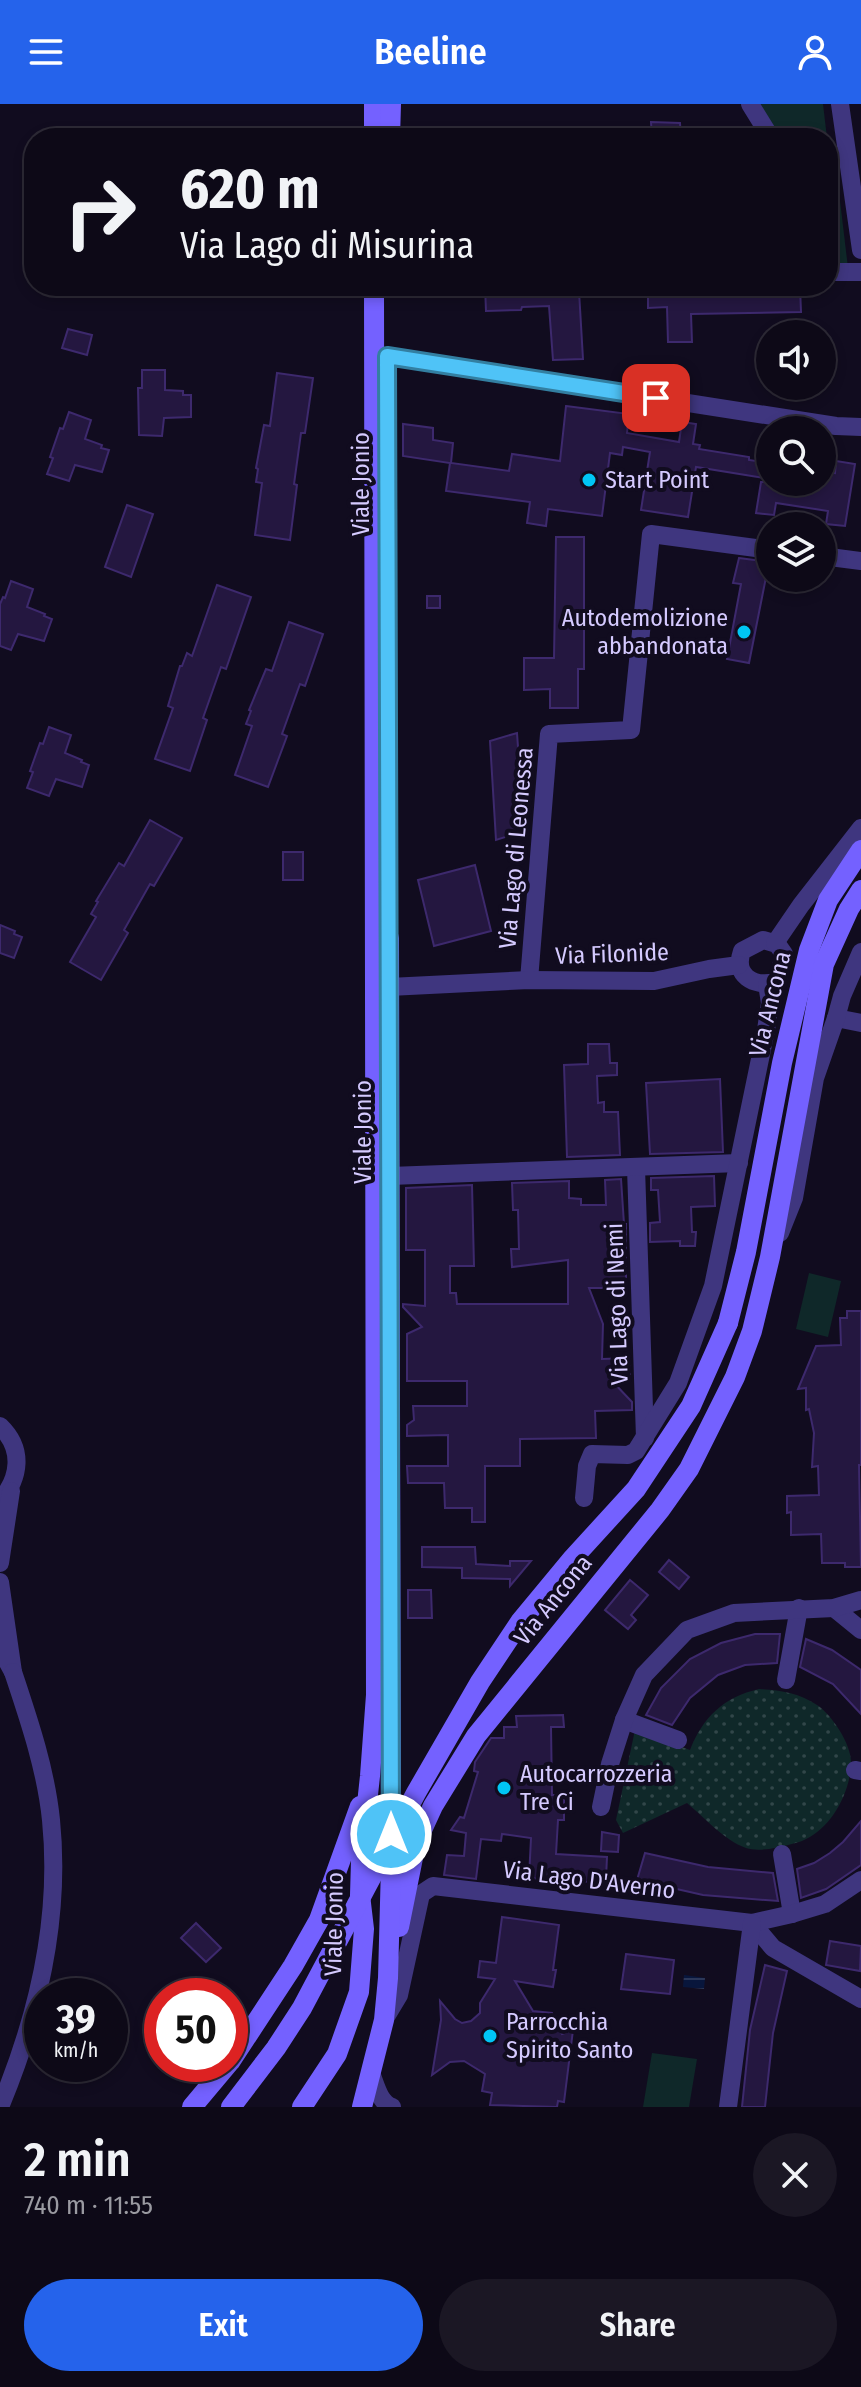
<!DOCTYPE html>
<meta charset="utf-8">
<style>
:root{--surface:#0d0917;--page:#1b1724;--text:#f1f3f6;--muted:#9a9aa1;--line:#2d2a36;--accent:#2563eb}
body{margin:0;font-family:"Fira Sans Condensed",sans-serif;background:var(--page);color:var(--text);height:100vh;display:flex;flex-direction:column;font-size:30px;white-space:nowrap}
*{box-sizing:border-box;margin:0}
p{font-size:26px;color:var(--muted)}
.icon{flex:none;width:44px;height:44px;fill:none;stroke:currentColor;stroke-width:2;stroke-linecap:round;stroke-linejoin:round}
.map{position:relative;height:2003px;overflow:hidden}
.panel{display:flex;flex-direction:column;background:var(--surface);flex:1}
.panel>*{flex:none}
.banner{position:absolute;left:24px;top:24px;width:814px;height:168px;border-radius:32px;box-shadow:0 4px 12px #0003,0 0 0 2px var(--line);background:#0d0917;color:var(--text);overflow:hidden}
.buttons{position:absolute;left:756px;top:216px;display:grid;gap:16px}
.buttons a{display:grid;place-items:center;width:80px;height:80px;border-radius:50%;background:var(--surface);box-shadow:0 4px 12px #0003,0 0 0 2px var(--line);font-size:40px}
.speed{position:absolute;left:24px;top:1874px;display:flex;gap:16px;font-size:40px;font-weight:700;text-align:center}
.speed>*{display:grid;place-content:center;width:104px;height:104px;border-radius:50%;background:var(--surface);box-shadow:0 4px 12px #0003,0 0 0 2px var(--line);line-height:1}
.speed small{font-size:20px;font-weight:400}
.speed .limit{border:12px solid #d22;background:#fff;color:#111}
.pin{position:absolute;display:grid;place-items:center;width:68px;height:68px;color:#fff;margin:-34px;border-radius:16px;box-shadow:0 4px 12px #0006}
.me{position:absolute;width:88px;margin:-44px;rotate:0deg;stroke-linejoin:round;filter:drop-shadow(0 0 6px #0008)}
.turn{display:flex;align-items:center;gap:28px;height:168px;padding:0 24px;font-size:36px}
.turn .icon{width:104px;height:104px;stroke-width:2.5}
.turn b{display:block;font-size:56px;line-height:68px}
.round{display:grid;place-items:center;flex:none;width:84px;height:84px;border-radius:42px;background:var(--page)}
.head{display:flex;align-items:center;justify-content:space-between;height:136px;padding:0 24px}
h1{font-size:48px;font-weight:600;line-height:60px}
.primary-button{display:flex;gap:16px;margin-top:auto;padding:16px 24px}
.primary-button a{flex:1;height:92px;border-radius:48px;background:var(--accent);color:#fff;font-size:32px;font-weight:600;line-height:92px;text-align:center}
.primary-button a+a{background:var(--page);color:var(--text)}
header{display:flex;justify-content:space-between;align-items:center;height:104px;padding:0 24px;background:var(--accent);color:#fff;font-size:36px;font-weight:600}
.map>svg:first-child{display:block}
.park{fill:#0f2829}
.garden{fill:url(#garden-dots)}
.water{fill:url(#water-rules)}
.building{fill:#241740;stroke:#3d296d;stroke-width:2}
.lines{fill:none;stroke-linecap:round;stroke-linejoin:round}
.street{stroke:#3f367f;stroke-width:18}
.secondary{stroke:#7461ff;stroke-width:20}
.secondary-bridge{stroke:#7461ff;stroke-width:20}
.route-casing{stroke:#337fa1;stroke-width:20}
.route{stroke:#4fc3f7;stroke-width:14}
.poi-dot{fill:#00c6f5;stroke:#110c1f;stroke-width:3}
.labels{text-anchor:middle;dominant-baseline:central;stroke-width:8;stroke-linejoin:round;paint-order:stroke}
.poi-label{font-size:24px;fill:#d5caff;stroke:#110c1f;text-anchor:start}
.street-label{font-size:24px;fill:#d5caff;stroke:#110c1f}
</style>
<header><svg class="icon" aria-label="menu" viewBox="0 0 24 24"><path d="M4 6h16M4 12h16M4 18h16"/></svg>Beeline<svg class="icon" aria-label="person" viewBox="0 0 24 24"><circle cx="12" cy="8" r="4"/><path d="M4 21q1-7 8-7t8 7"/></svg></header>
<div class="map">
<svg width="861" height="2003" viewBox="0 0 861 2003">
<defs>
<pattern id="garden-dots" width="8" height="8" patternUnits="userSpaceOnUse" patternTransform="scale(2)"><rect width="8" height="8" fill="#0f2829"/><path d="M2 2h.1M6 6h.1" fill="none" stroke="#314649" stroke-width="1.8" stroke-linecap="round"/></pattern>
<pattern id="water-rules" width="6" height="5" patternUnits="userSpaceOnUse" patternTransform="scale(2)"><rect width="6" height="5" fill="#08163c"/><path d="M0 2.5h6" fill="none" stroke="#2b3759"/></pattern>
</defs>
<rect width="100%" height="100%" fill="#110c1f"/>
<g class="park">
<path d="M760 0H823L827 34H781Z"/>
<path d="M828 63H836L848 164 828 163Z"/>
<path d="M809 1169 841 1177 828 1233 796 1225Z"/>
<path d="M652 1949 697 1955 689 2003H643Z"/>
</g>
<path class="garden" d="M759 1585C779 1586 800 1589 817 1601 832 1611 851 1640 851 1658 851 1687 832 1723 806 1735 801 1738 794 1739 788 1741 776 1744 759 1748 746 1744 724 1736 705 1714 687 1699L623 1729 616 1716 635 1626 690 1646C703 1613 724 1593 759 1585Z"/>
<path class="water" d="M684 1871 705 1874 704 1885 683 1883Z"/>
<g class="building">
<path d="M651 18 680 19 681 34H652Z"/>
<path d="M485 182H551V188L579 187 583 255 553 256 549 202 522 203 521 206 486 207Z"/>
<path d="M648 182 800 183 801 208 691 210 692 238H668L667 203 648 204Z"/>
<path d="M68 225 92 231 87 251 62 244Z"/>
<path d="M142 266H165V286L183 287V291H191V313L164 314 162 332 139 331 138 284H142Z"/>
<path d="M277 269 313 274 305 329H301L294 380 297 381 290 436 255 431 262 379 256 378 258 365 256 364 264 321 270 322Z"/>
<path d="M566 302 629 310 627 329 679 338 682 318 696 320 693 340 700 341 699 345 749 353V356L770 359V375L696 363 688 413 641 406 650 348 623 343 622 351 610 349 602 412 548 405 546 422 527 419 530 398 446 387 450 359 403 352V320L433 324V336L453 339 451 359 509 367 512 350 560 357Z"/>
<path d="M69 308 91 316 85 335 102 341 101 344 109 346 102 368 75 361 69 377 47 370 53 354 50 353 60 324 63 325Z"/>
<path d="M836 357 855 360 845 422 826 420 828 407 776 399 774 411 756 409 761 378H822V367L835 369Z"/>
<path d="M127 401 153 410 131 473 105 463Z"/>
<path d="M556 433H584V565H578V604H550V585L524 586V554H554Z"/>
<path d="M739 454 769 458 749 559 727 555 741 480 733 479Z"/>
<path d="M11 477 33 485 27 503 45 510 44 512 52 515 44 537 18 530 11 546 0 542V500L3 493 5 494Z"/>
<path d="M217 481 251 493 226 565 221 563 203 614 207 616 190 667 155 655 173 604 168 602 180 562H182L187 549 192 552Z"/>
<rect x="427" y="492" width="13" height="12"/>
<path d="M289 518 323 530 305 582 300 580 282 630 287 632 268 683 235 671 252 622 246 620 251 607 249 606 266 565 272 567Z"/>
<path d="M49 623 71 631 65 649 82 656 81 658 89 661 82 683 56 675 49 692 27 684 33 668 30 667 40 639 43 640Z"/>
<path d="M517 629 524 727 496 736 490 637Z"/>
<path d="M150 716 182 734 154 782 150 780 124 826 128 829 101 876 70 858 96 813 91 810 98 798 96 797 119 759 124 762Z"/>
<rect x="283" y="748" width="20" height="28"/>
<path d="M475 761 491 827 434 842 418 776Z"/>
<path d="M0 821 15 827 14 830 22 833 14 854 0 849Z"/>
<path d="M588 940H609L610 959H617V971L597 972 598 999 604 998V1008H618L620 1051 567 1053 564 961 588 960Z"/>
<path d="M720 975 723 1048 650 1050 646 979Z"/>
<path d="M714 1072 715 1102 691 1103 692 1128H696L695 1142H680V1137L650 1138V1119L660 1118 658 1086H651V1074Z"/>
<path d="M621 1075 624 1120H626V1184H589L603 1220 602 1255 629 1254 630 1277 613 1278 632 1298V1306L595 1307 596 1334 520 1335V1362H485V1418H472V1404H445L444 1379H408L407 1362H448V1331L407 1332V1321L414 1316 413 1302H467V1277H407V1230L422 1223 403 1203V1200L425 1202V1146H406V1084L472 1081 474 1162H450V1189H456L457 1200H568V1156L512 1163 511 1145H519L518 1106H513L512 1079 569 1077V1094L581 1095V1101H606L605 1076Z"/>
<path d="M847 1207H861V1361H859L861 1463H845V1459H822L821 1430 791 1431V1408L787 1409V1392L819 1391 818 1362 812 1363 814 1329 809 1305 806 1306V1284L798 1285 816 1242 841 1241 840 1214H847Z"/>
<path d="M422 1443H475L476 1460 510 1462V1457H531L510 1482V1475L462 1474V1464L422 1463Z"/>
<path d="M669 1456 689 1473 679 1485 659 1468Z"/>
<path d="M630 1476 648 1491 631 1511 636 1516 628 1525 605 1506Z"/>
<path d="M408 1486H431L432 1514H408Z"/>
<path d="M755 1530H780L777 1559 745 1561 718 1571 690 1594 672 1621 646 1611 661 1584 690 1555 721 1539Z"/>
<path d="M806 1535 832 1546 861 1566V1610L833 1580 800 1563Z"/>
<path d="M563 1611 564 1623H551L552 1691H564V1716H558L556 1750 607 1753 606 1774 590 1773 589 1778 529 1774 531 1734 502 1730 501 1737 481 1735 476 1775 444 1771 447 1751 464 1752 466 1729 451 1726 460 1713 464 1714 478 1668 474 1667 475 1658 491 1634H504V1623H517L516 1612Z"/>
<path d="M861 1717V1761L826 1785 801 1794 797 1765 814 1759 830 1749 843 1738Z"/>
<path d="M602 1728 619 1731 618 1748 601 1747Z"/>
<path d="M645 1749 708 1763 773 1769 778 1797 703 1791 637 1776Z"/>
<path d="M502 1813 559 1821 553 1866H556L553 1883 515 1877 533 1907 552 1909 555 1920 562 1930 573 1926 564 1998 558 1997 557 2003 490 2001 492 1989 482 1987 485 1970 464 1957 450 1958 432 1971 441 1916 440 1897 455 1915 462 1919 471 1917 480 1909V1899L495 1875 478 1873 480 1857 496 1859Z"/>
<path d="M196 1819 221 1844 206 1858 181 1834Z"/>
<path d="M830 1837 861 1842 860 1867 826 1861Z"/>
<path d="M626 1850 674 1856 670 1890 621 1885Z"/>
<path d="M765 1861 787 1867 773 1929 765 2003H742L750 1926Z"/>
</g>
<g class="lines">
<g class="street">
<path d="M750 0 771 34"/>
<path d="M840 0 861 146"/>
<path d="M828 168H861"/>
<path d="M387 252 836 322 861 323"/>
<path d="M822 452 861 457"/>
<path d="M763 836 777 840 784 850 778 875 775 878C754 883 733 872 742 847Z"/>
<path d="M775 839 801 801 861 724"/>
<path d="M529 876 549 630 631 626 651 430 770 446"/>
<path d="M389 883 529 876 654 877 709 865 739 861"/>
<path d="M836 914 861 919"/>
<path d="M636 1064 645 1334"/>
<path d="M390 1072 739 1059"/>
<path d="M780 1129 794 1094 815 974 836 914 842 892 861 848"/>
<path d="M0 1322C24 1345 20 1374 0 1397"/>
<path d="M584 1394 587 1362 592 1350 628 1351 636 1347 678 1279 713 1182 766 926 770 899 767 880"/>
<path d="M0 1459 11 1387"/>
<path d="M0 1478 13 1568 0 1544"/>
<path d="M834 1504 861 1526"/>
<path d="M786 1576 799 1504"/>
<path d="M624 1616 678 1636"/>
<path d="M855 1666 861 1667"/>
<path d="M601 1703 610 1660 624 1616 644 1571 687 1526 734 1509 834 1504 861 1496"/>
<path d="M782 1750 792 1810"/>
<path d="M752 1819 773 1844 861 1895"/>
<path d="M384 1916 399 1891 421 1790 433 1782 752 1819 792 1810 825 1800 861 1776"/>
<path d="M371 1969C376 1981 379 1998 392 2003"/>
<path d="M0 2003C38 1912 61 1815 51 1716 46 1666 29 1616 13 1568"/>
<path d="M728 2003 752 1819"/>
</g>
<g class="secondary">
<path d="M374 0V34"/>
<path d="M390 34 391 0"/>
<path d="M728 1219 746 1148 782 959 809 846 828 796 861 746"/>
<path d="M399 1823 416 1739 433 1702 476 1632 660 1406 689 1365 735 1273 752 1227 770 1153 824 860 849 805 861 786"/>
<path d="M230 1958 293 1862 319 1816 360 1702"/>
<path d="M192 2003 228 1960"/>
<path d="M302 2003 337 1950 359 1888 364 1825 360 1791 361 1756 370 1672 376 1591 374 182"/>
<path d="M362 2003 384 1916 388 1874 391 1761 389 834"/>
</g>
<path class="secondary-bridge" d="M231 2003 276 1944 302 1904 416 1689 480 1578 520 1518 573 1454 636 1385 691 1302 728 1219"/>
</g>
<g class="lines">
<g class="route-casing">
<path id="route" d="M391 1730 387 252 656 294"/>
</g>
<use href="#route" class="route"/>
</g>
<g class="poi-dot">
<circle cx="589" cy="376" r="8"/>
<circle cx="744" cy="528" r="8"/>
<circle cx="504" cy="1684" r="8"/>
<circle cx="490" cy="1932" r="8"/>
</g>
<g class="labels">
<g class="poi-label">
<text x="605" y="376">Start Point</text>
<text x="728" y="514" text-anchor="end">Autodemolizione<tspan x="728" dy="28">abbandonata</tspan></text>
<text x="520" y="1670">Autocarrozzeria<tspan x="520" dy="28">Tre Ci</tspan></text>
<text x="506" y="1918">Parrocchia<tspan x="506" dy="28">Spirito Santo</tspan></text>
</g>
<g class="street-label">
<text transform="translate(361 380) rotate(-90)">Viale Jonio</text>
<text transform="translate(516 744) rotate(-85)">Via Lago di Leonessa</text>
<text transform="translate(612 850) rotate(-2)">Via Filonide</text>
<text transform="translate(770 900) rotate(-76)">Via Ancona</text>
<text transform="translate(363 1028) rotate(-90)">Viale Jonio</text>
<text transform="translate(617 1200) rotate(-92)">Via Lago di Nemi</text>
<text transform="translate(553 1496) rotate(-51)">Via Ancona</text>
<text transform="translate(589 1776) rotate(7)">Via Lago D'Averno</text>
<text transform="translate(334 1820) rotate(-89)">Viale Jonio</text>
</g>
</g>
</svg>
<div class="buttons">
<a><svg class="icon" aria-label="sound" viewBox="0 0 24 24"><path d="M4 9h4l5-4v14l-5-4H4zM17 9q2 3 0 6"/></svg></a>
<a><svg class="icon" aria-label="search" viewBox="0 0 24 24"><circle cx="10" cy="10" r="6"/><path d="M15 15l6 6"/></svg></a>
<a><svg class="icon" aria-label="layers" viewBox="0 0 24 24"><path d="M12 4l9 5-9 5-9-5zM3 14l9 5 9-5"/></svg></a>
</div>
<div class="speed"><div>39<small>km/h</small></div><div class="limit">50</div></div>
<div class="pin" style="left:656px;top:294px;background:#d93025"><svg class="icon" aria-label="arrive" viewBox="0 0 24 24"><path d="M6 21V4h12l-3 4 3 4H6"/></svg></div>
<svg class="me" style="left:391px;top:1730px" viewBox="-20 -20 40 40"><circle r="17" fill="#4fc3f7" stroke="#fff" stroke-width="3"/><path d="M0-11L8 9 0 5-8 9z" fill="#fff"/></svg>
<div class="banner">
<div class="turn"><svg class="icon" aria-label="right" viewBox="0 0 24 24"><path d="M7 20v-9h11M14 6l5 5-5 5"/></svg><div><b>620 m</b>Via Lago di Misurina</div></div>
</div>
</div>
<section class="panel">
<div class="head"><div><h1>2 min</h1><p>740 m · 11:55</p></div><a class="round"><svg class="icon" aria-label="close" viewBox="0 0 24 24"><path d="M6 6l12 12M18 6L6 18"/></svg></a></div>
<div class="primary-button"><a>Exit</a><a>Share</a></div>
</section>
